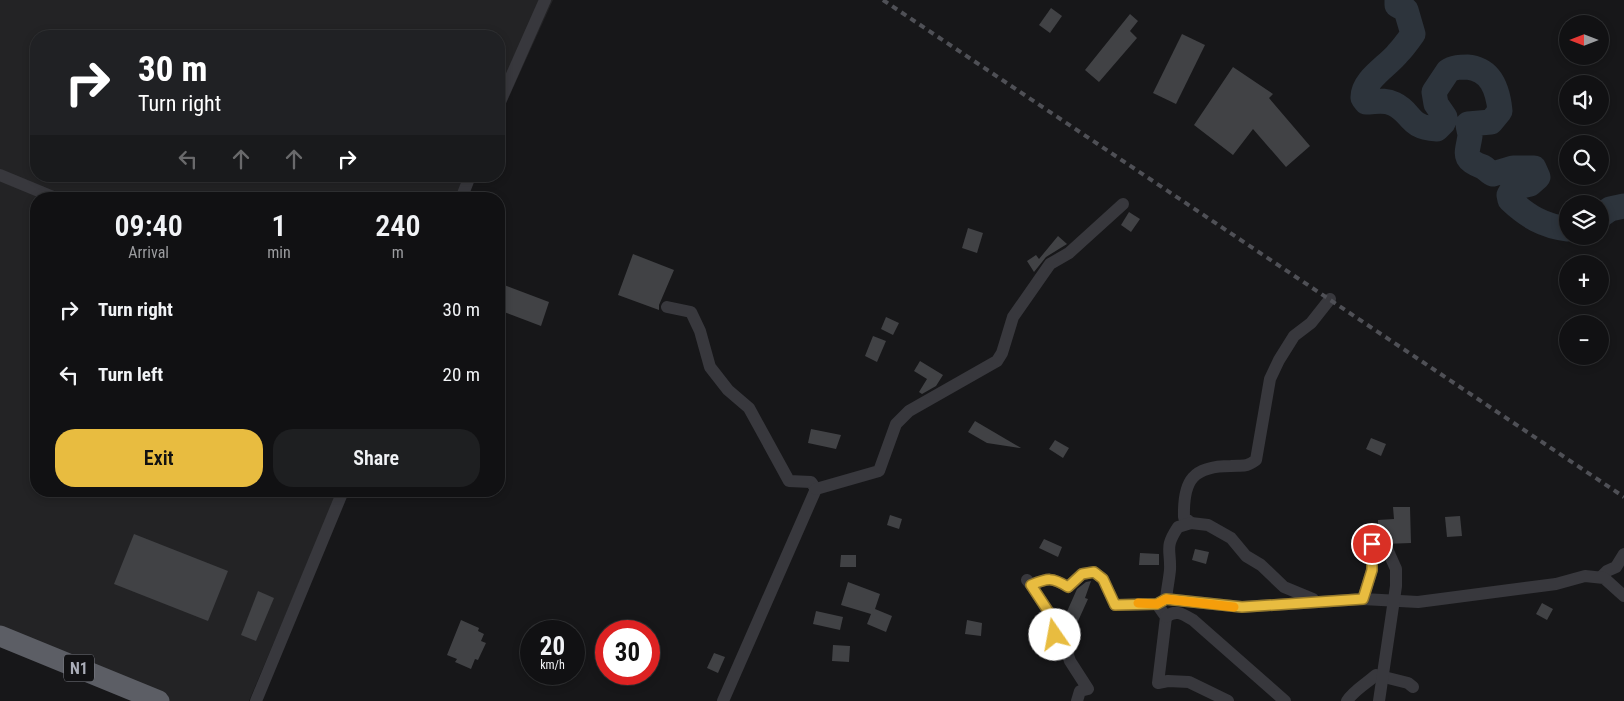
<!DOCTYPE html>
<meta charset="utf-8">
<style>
:root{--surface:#111113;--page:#1e1f21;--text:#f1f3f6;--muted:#9c9da0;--line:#303133;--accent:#e8bc40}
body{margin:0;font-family:"Roboto Condensed",sans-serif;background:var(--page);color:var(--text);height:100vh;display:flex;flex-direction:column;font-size:19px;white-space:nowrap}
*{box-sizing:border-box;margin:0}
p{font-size:16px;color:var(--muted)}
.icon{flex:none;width:28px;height:28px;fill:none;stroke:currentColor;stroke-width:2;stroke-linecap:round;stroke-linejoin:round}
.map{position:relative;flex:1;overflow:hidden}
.drawer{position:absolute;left:30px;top:192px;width:475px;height:305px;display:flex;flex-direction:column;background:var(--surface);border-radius:20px;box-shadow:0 2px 8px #0003,0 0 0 1px var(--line)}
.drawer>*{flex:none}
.top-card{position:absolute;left:30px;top:30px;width:475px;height:152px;border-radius:20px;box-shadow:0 2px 8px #0003,0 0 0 1px var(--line);background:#202124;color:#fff;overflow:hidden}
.needle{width:32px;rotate:270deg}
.tools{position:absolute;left:1559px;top:15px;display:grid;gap:10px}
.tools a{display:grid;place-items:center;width:50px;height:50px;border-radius:50%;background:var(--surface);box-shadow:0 2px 8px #0003,0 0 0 1px var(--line);font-size:25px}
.speed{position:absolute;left:520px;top:620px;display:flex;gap:10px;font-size:25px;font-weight:700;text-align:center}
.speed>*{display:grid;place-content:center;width:65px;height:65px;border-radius:50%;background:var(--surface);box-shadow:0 2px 8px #0003,0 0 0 1px var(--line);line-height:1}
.speed small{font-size:12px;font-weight:400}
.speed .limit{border:8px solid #d22;background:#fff;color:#111}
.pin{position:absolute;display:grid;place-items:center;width:42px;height:42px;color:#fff;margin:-21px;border:2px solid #fff;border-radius:50%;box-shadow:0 1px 5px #0007}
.me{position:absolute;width:55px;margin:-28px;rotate:348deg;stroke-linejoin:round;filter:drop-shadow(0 0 4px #0008)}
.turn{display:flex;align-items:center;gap:18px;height:105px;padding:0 25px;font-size:22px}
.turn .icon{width:65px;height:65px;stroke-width:2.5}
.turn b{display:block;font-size:35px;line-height:42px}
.lanes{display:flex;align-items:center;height:48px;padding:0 25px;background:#0003;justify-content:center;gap:25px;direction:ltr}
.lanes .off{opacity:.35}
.eta{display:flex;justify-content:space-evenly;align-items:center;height:85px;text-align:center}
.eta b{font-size:30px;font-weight:600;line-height:35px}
.primary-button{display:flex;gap:10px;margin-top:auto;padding:10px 25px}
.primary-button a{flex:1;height:58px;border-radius:20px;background:var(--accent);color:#111;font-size:20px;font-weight:600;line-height:58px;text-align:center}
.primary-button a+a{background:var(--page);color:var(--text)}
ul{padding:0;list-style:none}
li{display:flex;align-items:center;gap:15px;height:65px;padding:0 25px}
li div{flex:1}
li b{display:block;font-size:19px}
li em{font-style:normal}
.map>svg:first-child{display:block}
.built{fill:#232325}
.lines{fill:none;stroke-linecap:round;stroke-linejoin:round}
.river{stroke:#2d343c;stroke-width:25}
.building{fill:#414245}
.minor{stroke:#38383d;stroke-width:12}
.trunk{stroke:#5c5e65;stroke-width:21}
.rail{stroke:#4f5056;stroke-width:4;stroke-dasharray:6 5;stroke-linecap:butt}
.route-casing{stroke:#977a2a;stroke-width:12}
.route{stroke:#e8bc40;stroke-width:9}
.slow{stroke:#f59e0b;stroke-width:9}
.labels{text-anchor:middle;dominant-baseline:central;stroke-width:5;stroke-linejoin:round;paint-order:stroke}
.shield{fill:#121214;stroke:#7c7e87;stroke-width:1}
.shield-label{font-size:16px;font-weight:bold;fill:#aaadb8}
</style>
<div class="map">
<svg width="1624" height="701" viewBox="0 0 1624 701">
<rect width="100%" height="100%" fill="#171719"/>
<path class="built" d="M0 0H553L499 119V36H36V176H473L464 199H36V491H338L249 701H159L0 636Z"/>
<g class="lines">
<g class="river">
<path d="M1397 0V5L1406 10 1413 34C1408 41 1403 48 1398 53 1388 66 1362 80 1363 98L1366 102C1376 102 1384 99 1394 104 1413 113 1407 127 1437 129L1443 123 1445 117 1436 104 1434 92 1448 71C1453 67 1461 67 1467 67 1491 69 1498 90 1500 111L1491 122 1468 124C1468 128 1470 132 1470 136 1467 155 1462 159 1483 167 1487 169 1489 173 1493 174L1513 168H1534L1538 177 1530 184 1513 188 1509 195 1510 200C1527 216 1543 226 1568 229"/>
<path d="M1600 216 1610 209 1624 206"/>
</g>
</g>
<g class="building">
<path d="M1051 8 1062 16 1050 33 1039 25Z"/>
<path d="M1130 14 1138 21 1130 31 1137 38 1099 82 1085 70Z"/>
<path d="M1182 34 1205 45 1176 104 1153 93Z"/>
<path d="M1233 67 1273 94 1269 98 1310 146 1286 167 1253 129 1233 155 1194 125Z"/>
<path d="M1129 212 1140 219 1131 232 1121 225Z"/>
<path d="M968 228 983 233 977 253 962 248Z"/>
<path d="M1058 236 1067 244 1046 257 1034 272 1027 261 1036 255 1039 259Z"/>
<path d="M633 254 674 270 659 305V310L618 295Z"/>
<path d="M499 283 549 302 541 326 499 310Z"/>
<path d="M886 317 899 323 893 335 881 329Z"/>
<path d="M873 336 886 341 877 362 865 356Z"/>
<path d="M920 361 943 375 936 386 922 394 919 392 927 379 914 371Z"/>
<path d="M975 421 1021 448H1020L987 443 968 432Z"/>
<path d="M811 429 841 435 836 449 808 443Z"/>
<path d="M1371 438 1386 444 1381 456 1366 449Z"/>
<path d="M1055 440 1069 448 1063 458 1049 449Z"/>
<path d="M1393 507H1410L1411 543 1384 544 1383 535H1378V520L1394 519Z"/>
<path d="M890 515 902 519 899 529 887 525Z"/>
<path d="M1460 516 1462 536 1447 537 1445 517Z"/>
<path d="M134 534 228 571 208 621 114 584Z"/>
<path d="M1044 539 1062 547 1058 557 1039 548Z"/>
<path d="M1195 549 1209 552 1206 564 1192 560Z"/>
<path d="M1140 553 1159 554V565H1139Z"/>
<path d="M841 555H856V567H840Z"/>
<path d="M1091 581 1085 598 1088 599 1074 630 1060 626V615L1065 616 1077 589 1086 582Z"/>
<path d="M848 582 880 594 875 609 892 616 886 632 867 624 871 614 841 605Z"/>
<path d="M258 591 274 598 256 641 241 635Z"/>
<path d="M1542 603 1553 609 1547 620 1536 614Z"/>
<path d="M816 611 843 617 840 630 813 624Z"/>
<path d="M461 620 479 628 478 631 484 634 481 641 486 643 478 660 475 659 471 669 455 662 457 659 447 655Z"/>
<path d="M967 620 982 623 981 636 965 634Z"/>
<path d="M833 645 850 646 849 662 832 661Z"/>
<path d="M714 653 725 657 718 673 707 668Z"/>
</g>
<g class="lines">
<g class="minor">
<path d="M499 104 545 0"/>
<path d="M0 175 58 199"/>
<path d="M461 199 470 176"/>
<path d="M667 307 691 312 700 331 710 367 728 390 749 408 789 481 811 482 816 489 723 701"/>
<path d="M816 489 879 471 896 424 909 411 997 361 1002 353 1013 317 1050 264 1069 253 1123 204"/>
<path d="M1191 523 1184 517C1183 480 1193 466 1231 466 1244 465 1245 468 1256 460L1270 379 1279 360 1294 336 1311 323 1330 299"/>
<path d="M1601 577 1607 571 1616 567 1624 554"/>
<path d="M1027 580 1031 585C1048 578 1052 577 1068 587L1082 574 1094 572 1103 579 1115 605 1157 604 1166 599 1242 607 1363 599 1418 602 1556 584 1585 576 1604 578 1624 596"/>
<path d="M1031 585 1052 617V627L1046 631 1047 635H1061L1070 661 1088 689 1080 691 1077 701"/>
<path d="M1166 599C1167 589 1169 580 1170 570 1171 549 1164 548 1178 527L1191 523 1208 525 1231 538 1246 556 1261 565 1284 587 1313 599"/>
<path d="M1363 599 1372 570V544"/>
<path d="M1157 604 1166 617 1158 683 1168 681 1189 682 1228 701"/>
<path d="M1166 617C1176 609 1183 614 1193 620L1285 701"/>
<path d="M256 701 343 491"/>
<path d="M1347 701C1353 691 1367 683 1376 675L1408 683 1413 687"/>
<path d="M1379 701 1396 586V569L1388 551"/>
</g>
<path class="trunk" d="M0 636 159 701"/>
<path class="rail" d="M883 0 1624 497"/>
</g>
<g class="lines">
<g class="route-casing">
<path id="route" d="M1055 635H1047L1046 631 1052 627V617L1031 585C1048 578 1052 577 1068 587L1082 574 1094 572 1103 579 1115 605 1157 604 1166 599 1242 607 1363 599 1372 570V544"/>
</g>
<use href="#route" class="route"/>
<path class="slow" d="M1138 603 1157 604 1166 599 1234 607"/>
</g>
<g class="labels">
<rect class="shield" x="64" y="654.5" width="30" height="27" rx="4"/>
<g class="shield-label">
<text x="79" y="668">N1</text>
</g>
</g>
</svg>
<div class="tools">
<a><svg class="needle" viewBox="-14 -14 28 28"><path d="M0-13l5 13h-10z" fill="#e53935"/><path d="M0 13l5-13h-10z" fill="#9c9da0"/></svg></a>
<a><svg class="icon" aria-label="sound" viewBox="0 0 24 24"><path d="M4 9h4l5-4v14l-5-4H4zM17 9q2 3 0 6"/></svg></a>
<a><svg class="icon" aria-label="search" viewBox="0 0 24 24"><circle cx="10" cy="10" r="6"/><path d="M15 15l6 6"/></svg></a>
<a><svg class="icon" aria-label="layers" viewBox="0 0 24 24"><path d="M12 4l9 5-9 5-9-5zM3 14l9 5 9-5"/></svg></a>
<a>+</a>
<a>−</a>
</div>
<div class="speed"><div>20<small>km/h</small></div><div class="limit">30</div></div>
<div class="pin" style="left:1372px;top:544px;background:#d93025"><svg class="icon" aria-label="arrive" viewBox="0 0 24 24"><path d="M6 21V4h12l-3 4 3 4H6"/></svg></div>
<svg class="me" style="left:1055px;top:635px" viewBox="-20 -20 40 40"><circle r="19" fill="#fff"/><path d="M0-13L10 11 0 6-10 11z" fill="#e8bc40"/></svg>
<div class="top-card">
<div class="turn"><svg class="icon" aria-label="right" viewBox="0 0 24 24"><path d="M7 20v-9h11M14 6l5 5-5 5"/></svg><div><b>30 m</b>Turn right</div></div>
<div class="lanes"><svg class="icon off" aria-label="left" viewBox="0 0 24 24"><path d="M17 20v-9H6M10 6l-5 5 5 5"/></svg><svg class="icon off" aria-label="ahead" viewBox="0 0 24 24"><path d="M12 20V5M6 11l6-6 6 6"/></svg><svg class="icon off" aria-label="ahead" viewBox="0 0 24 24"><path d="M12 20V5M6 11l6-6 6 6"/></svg><svg class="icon" aria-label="right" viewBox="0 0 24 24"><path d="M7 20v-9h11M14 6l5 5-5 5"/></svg></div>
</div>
<section class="drawer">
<div class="eta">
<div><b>09:40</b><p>Arrival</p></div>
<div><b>1</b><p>min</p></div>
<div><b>240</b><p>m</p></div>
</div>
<ul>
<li><svg class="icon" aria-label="right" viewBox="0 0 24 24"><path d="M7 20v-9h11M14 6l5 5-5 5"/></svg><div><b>Turn right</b></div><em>30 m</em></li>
<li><svg class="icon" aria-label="left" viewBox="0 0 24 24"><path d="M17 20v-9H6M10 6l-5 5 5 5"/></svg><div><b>Turn left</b></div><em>20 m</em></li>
</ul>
<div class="primary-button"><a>Exit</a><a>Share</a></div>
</section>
</div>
